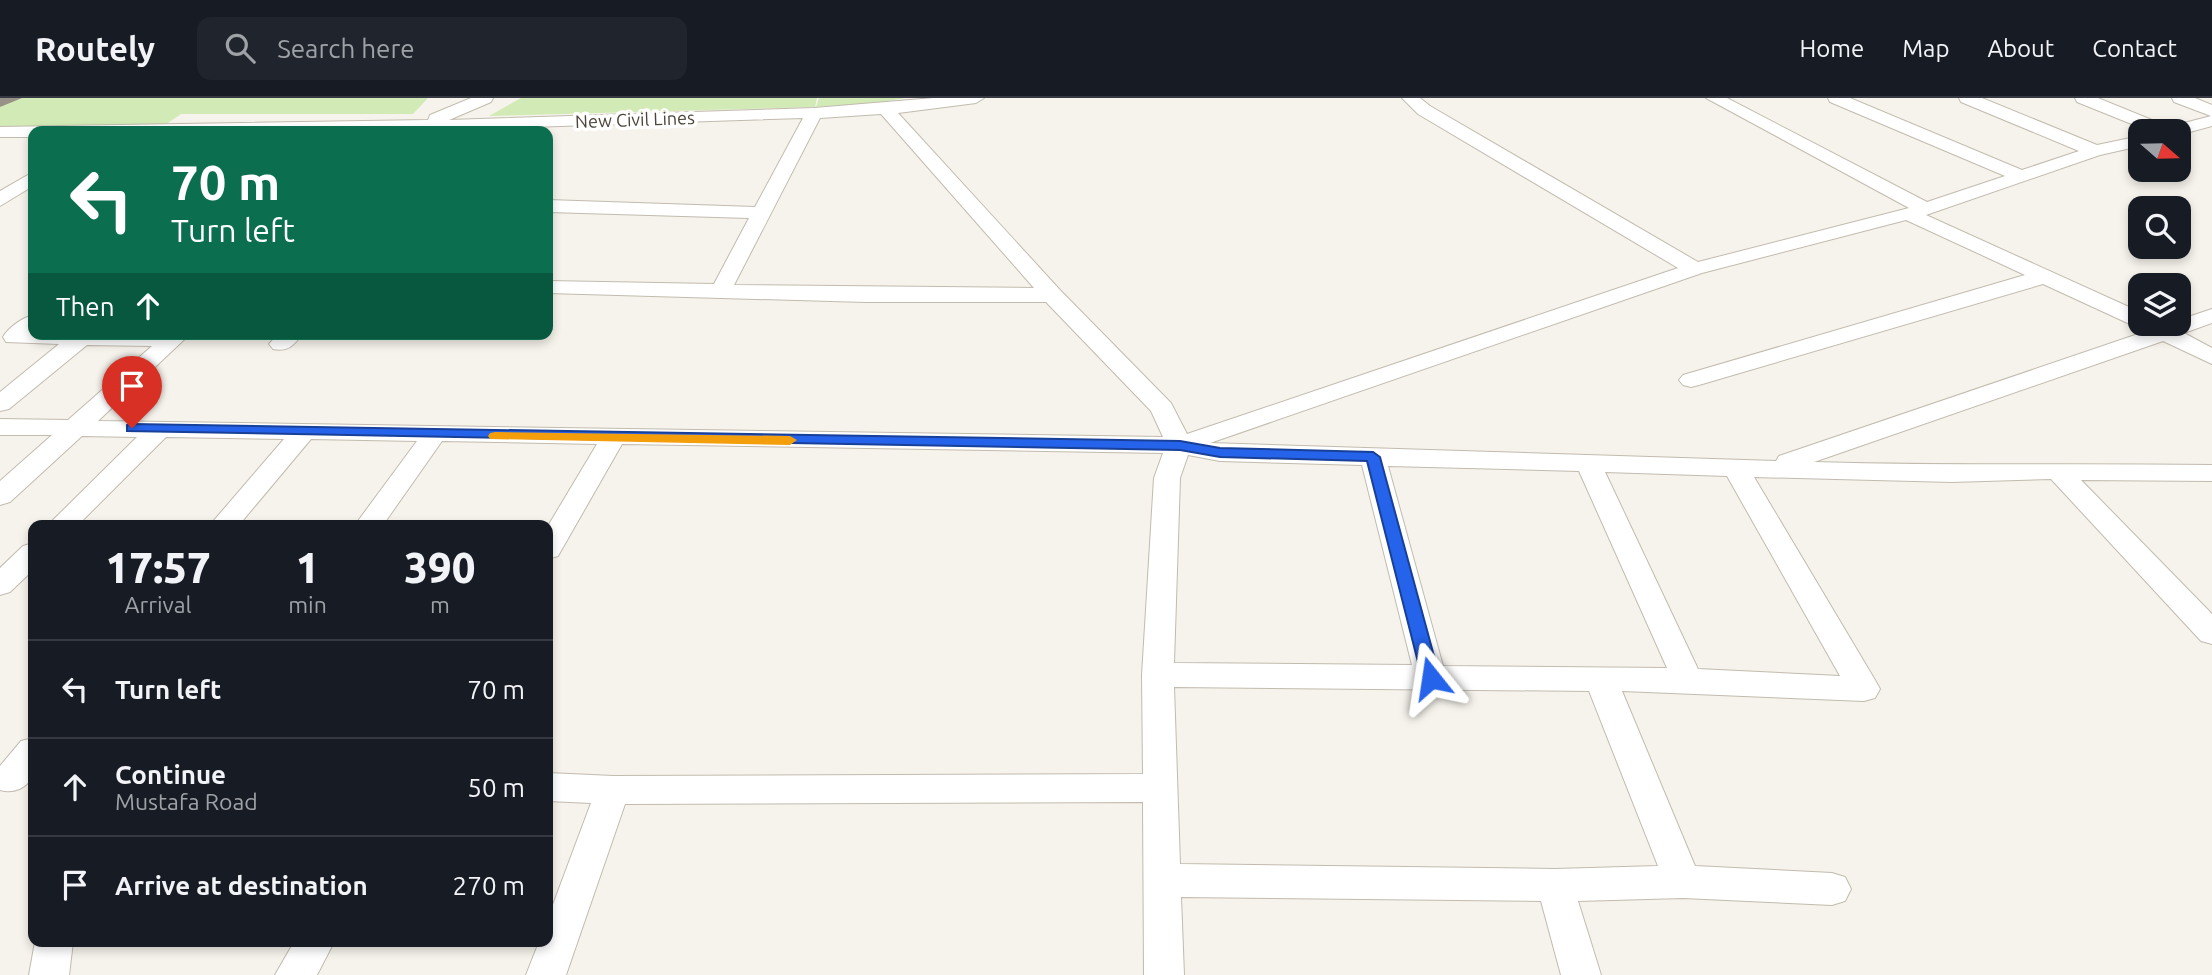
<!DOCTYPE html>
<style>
:root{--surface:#171b24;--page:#20242c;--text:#f1f3f6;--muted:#9ea1a6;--line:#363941}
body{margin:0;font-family:Ubuntu,sans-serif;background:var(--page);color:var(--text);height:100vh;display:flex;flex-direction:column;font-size:26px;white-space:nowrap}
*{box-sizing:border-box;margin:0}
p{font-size:23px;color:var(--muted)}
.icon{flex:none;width:38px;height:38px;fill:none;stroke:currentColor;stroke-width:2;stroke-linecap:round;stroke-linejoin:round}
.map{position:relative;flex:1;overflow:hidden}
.details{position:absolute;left:28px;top:422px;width:525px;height:427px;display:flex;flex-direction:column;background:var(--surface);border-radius:14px;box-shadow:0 4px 10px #0003}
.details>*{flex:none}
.hud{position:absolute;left:28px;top:28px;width:525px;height:214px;border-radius:14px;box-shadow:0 4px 10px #0003;background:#0b6e4f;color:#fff;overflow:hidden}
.needle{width:46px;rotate:110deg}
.controls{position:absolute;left:2128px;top:21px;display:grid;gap:14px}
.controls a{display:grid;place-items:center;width:63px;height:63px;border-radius:14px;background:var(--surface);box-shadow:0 4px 10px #0003;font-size:35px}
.pin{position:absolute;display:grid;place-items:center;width:60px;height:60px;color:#fff;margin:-72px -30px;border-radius:50% 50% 50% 0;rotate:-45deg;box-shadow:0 0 7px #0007}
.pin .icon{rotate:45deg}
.me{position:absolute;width:77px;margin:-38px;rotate:345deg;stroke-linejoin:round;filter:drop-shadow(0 0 5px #0008)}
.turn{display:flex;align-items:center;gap:24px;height:147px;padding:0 28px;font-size:32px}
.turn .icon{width:91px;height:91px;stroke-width:2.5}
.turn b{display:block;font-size:49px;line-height:60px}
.then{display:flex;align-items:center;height:66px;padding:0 28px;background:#0003;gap:14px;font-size:26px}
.eta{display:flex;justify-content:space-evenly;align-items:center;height:119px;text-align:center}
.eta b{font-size:42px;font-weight:800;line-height:49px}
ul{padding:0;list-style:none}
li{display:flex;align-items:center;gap:21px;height:98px;padding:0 28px;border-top:2px solid var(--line)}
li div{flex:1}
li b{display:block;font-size:26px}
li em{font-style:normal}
header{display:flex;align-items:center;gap:42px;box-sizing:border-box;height:98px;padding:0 35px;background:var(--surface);border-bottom:2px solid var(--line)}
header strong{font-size:33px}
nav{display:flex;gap:38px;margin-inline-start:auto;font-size:24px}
.search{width:490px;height:63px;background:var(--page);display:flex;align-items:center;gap:18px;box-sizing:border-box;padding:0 24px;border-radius:14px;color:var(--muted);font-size:26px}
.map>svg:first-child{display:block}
.green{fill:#d2eab5}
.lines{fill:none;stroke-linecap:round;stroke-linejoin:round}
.minor-casing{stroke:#c2bbae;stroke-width:2}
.minor{fill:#fff;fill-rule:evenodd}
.shaded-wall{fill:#979187}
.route{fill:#2563eb;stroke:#184099;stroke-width:2}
.slow{fill:#f59e0b}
.labels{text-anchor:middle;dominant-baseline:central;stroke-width:7;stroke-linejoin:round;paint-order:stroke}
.far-street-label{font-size:18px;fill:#4b4439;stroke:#fff}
</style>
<header>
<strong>Routely</strong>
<div class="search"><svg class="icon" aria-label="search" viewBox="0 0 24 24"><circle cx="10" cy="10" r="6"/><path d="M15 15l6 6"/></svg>Search here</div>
<nav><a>Home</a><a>Map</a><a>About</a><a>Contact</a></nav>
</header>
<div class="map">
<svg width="2212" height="877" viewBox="0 0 2212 877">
<rect width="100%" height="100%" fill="#f6f3ec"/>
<g class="green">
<path d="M0 0H428L413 16H181L159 31 0 35Z"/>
<path d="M521 0H817L815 9 489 18Z"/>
<path d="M819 0H905L877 5 816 9Z"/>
</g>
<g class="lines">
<g class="minor-casing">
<g id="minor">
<path d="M471 0H493L491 4 449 22 814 10 934 0H984L976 5 898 15 1060 192 1171 305 1187 336 1678 170 1418 16 1402 0H1420L1430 8 1698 164 1909 110 1706 0H1727L1927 104 2005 78 1830 4 1828 0H1850L2022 72 2079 53 1961 4 1959 0H1982L2097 47 2140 38V48L2100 57 1926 117 2140 214V226H2179V222L2212 211V225L2184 235 2212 250V266L2163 243 1814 364C1947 368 2079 365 2212 367V383L2081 382 2212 516V546L2201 543 2051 381 1952 384 1754 379 1875 582 1880 591 1875 600 1864 603 1622 593 1695 768 1832 775 1845 779 1851 791 1845 803 1832 807 1683 800 1578 803 1601 877H1561L1541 803 1181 799 1184 877H1144L1143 704 625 706 566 877H526L539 844H548V820L591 705 548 703V675L613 678 1143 676 1142 577 1154 380 1163 355 622 346 558 458 548 461V428L597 346 442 343 383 427H355L417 343 311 341 239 427H210L284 341 166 339 78 427H48L137 339 82 338 10 404 0 407V383L52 337H0V321L68 322 152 248 87 247 9 311 0 313V294L59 246 6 244 3 239C9 229 22 220 33 217V236H190L98 323 1163 339 1151 313 1046 204H865L548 195V183L714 186 749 120 548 114V102L755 109 803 20 409 33H33V39H0V29L428 22 430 17ZM881 16 1034 190 734 187 820 20ZM1906 122 2025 177 1683 277 1679 282 1683 287 1691 289 1699 287 2043 186 2132 227H2147V233L1779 358 1776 363 1210 345 1702 175ZM1188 357 1220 363 1362 367 1412 567 1174 565 1180 380ZM1388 368 1579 373 1667 570 1443 568ZM1605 374 1727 378 1840 578 1698 571ZM1174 589 1589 593 1658 768 1555 771 1180 766Z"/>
<path d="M2075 0H2098L2169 29 2211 18 2174 4 2172 0H2195L2212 7V28L2179 37V33H2149L2077 4Z"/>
<path d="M33 74V88L0 108V93Z"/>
<path d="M278 236H302C294 248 287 254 273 251L269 246Z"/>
<path d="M33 445V472L10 494 0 497V470L23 448Z"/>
<path d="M33 640C33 650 36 666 33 676 29 690 13 696 0 692V668L21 643Z"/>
<path d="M35 844H73L69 877H29Z"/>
<path d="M294 844H334L317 877H275Z"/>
</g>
</g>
<use href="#minor" class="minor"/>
</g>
<path class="shaded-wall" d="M0 0H22L0 9Z"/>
<path class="route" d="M132 326 1180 343 1220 350 1373 354 1380 359 1440 580 1437 585H1424L1422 580 1367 363 1220 359 1180 352 127 333V327Z"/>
<path class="slow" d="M495 334 790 338 797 342 790 347 490 341 488 338 490 335Z"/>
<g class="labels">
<g class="far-street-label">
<text transform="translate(635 21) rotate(-2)">New Civil Lines</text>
</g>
</g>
</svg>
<div class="controls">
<a><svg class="needle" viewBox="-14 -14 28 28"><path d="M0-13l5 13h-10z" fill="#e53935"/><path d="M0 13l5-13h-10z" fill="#9ea1a6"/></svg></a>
<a><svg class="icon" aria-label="search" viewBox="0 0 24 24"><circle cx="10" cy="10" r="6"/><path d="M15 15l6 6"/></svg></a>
<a><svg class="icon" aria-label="layers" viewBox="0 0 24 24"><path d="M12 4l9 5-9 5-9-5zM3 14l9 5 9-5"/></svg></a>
</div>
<div class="pin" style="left:132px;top:330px;background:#d93025"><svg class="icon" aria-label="arrive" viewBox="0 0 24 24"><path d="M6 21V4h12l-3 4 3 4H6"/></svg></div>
<svg class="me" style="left:1431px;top:580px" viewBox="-20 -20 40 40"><path d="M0-17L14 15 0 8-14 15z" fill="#2563eb" stroke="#fff" stroke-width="4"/></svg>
<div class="hud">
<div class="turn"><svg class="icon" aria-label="left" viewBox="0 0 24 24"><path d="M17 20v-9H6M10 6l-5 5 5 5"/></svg><div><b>70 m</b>Turn left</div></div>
<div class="then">Then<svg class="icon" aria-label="ahead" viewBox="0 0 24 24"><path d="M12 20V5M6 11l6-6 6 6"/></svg></div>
</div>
<section class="details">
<div class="eta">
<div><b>17:57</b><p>Arrival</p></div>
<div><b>1</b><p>min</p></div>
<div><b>390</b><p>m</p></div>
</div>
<ul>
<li><svg class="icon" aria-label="left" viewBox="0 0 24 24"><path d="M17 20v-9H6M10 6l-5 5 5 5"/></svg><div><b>Turn left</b></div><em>70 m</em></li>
<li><svg class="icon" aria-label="ahead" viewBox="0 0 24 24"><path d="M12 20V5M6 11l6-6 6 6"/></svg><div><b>Continue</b><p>Mustafa Road</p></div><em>50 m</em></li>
<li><svg class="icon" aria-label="arrive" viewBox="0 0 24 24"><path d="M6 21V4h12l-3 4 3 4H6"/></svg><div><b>Arrive at destination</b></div><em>270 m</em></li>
</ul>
</section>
</div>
